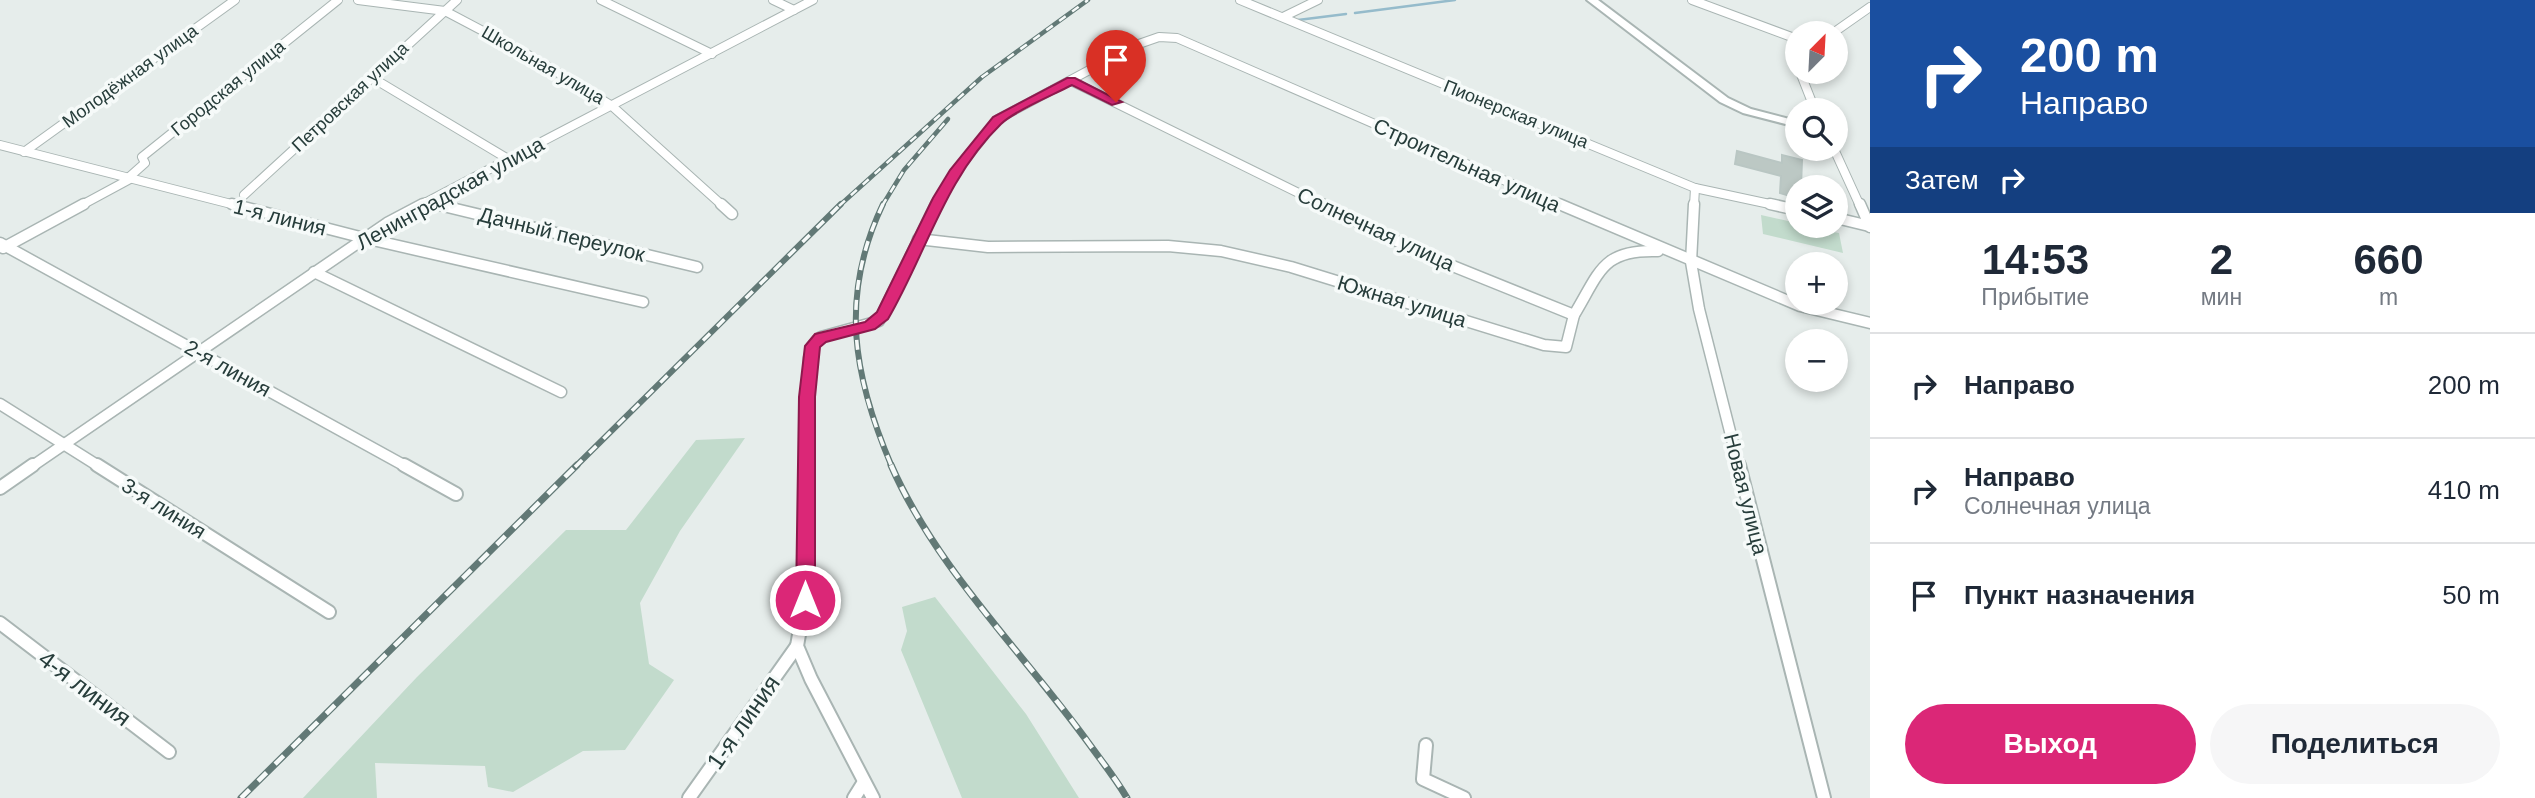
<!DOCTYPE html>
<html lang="ru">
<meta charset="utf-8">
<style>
:root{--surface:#fff;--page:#f6f6f7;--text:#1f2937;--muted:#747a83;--line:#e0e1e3;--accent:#db2777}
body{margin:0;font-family:Arial,sans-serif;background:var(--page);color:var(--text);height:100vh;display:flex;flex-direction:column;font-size:26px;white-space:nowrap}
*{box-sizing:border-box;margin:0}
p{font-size:23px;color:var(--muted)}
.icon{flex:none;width:38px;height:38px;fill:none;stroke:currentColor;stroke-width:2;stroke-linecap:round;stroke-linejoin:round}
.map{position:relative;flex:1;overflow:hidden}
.drawer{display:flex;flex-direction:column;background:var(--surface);width:665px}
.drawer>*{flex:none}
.guide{background:#1a4fa0;color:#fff;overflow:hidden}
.needle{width:46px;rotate:24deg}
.controls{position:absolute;left:1785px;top:21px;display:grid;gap:14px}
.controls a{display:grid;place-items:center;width:63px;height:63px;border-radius:50%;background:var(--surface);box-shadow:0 4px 10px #0003;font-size:35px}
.pin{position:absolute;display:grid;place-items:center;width:60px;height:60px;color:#fff;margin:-72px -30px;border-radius:50% 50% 50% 0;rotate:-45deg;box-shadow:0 0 7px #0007}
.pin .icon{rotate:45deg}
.me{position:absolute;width:77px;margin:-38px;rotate:0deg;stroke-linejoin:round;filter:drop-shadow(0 0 5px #0008)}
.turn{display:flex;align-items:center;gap:24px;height:147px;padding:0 35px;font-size:32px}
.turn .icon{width:91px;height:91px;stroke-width:2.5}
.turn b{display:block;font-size:49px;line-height:60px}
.then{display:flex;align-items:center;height:66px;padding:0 35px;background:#0003;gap:14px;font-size:26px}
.eta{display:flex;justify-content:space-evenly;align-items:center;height:119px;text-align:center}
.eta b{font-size:42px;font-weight:600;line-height:49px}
.action{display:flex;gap:14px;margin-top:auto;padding:14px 35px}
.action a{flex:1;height:80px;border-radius:42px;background:var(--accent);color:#fff;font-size:28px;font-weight:600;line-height:80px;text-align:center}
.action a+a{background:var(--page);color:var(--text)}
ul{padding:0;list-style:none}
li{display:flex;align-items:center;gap:21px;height:105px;padding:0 35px;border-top:2px solid var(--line)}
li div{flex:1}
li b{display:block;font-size:26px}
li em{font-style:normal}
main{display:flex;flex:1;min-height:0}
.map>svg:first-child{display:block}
.green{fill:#c2dbcc}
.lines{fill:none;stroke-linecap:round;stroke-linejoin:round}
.stream{stroke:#95bbcb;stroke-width:2.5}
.building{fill:#bcc8c4;stroke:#b9c6c3;stroke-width:2}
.minor-far2-casing{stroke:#a9b5b3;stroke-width:10}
.minor-far1-casing{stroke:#a9b5b3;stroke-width:13}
.minor-casing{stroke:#a9b5b3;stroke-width:16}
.tertiary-casing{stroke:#a9b5b3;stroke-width:4}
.minor-far2{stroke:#fff;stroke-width:8}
.minor-far1{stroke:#fff;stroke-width:10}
.minor{stroke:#fff;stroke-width:12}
.tertiary{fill:#fff;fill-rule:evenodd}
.rail-far2-casing{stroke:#627976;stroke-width:4.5}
.rail-far1-casing{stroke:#627976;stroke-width:6}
.rail-casing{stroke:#627976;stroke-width:7}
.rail-far2{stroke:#f6faf9;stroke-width:2.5;stroke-dasharray:8;stroke-linecap:butt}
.rail-far1{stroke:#f6faf9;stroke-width:3.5;stroke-dasharray:10;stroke-linecap:butt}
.rail{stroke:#f6faf9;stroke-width:4.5;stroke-dasharray:12;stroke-linecap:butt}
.route{fill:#db2777;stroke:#8e194d;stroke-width:2}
.labels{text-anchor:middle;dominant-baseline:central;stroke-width:7;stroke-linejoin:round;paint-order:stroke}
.far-street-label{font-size:18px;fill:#273d3b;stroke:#f6faf9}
.street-label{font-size:21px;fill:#273d3b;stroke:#f6faf9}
.near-street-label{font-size:24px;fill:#273d3b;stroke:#f6faf9}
</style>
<main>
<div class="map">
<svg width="1870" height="798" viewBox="0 0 1870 798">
<rect width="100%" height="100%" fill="#e6edeb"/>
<g class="green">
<path d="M1761 215 1797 223V226L1839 233 1843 253 1763 234Z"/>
<path d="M745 438 680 531 640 603 649 664 674 680 625 750 583 751 513 792 488 787 485 766 375 763 377 798H303L417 677 566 530H626L696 440Z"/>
<path d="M935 597 1026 714 1079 798H962L901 650 907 631 902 607Z"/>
</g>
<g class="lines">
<g class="stream">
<path d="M1355 13 1455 0"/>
<path d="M1298 20 1346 14"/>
</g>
</g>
<path class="building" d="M1737 151 1782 163V155L1802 160 1801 187H1797V198L1780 193 1781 176 1735 164Z"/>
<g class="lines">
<g class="minor-far2-casing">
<g id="minor-far2">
<path d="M358 0 445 11 534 58 612 106 723 206"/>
<path d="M601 0 712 54"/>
<path d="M773 0 794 10"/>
<path d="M1240 0 1695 188 1779 206"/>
<path d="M1692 0 1797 39"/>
<path d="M1283 17 1318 0"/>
<path d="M1833 33 1870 7"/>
<path d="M1800 72 1815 110"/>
<path d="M371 77 508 159"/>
<path d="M1071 81 1325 206"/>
<path d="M0 145 239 206"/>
<path d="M1834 149 1860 206"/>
<path d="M24 152 235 0"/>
<path d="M127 179 145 163 142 157 338 0"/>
<path d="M244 195 457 0"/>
<path d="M426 202 443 206"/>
<path d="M80 206 130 179"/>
<path d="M419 206 813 0"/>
<path d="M935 206 955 173 998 119 1136 45 1159 37 1177 38 1563 206"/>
<path d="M1694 206 1695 188"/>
</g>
</g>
<g class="minor-far1-casing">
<g id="minor-far1">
<path d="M232 204 364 238 643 302"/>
<path d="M435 204 697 267"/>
<path d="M721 204 732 214"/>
<path d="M1322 204 1423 254 1574 315C1600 272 1602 249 1658 251"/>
<path d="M1559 204 1800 306 1870 323"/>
<path d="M1694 204 1691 262 1699 309 1739 467"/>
<path d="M1770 204 1797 210"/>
<path d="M1860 204 1870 227"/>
<path d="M1836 218 1869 226"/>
<path d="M918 239 988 247 1168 246 1221 251 1291 267 1544 345 1566 347 1574 315"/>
<path d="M0 243 407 467"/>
<path d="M3 248 84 204"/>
<path d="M314 272 561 392"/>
<path d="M0 404 100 467"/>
<path d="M31 467 387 223 423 204"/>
<path d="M807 467 809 358 813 346 821 337 879 321 936 204"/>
</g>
</g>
<g class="minor-casing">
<g id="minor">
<path d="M97 465 329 612"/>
<path d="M404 465 456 494"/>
<path d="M807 465 805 600 797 646 811 679 873 798"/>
<path d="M1739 465 1824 798"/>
<path d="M0 488 33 465"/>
<path d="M0 623 169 752"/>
<path d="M1426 745 1423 779 1464 798"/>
<path d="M689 798 797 646"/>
<path d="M854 798 864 782"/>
</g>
</g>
<g class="tertiary-casing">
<path id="tertiary" d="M1587 0H1598L1728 98 1751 109 1797 121V127L1743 113 1720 102Z"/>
</g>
<use href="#minor-far2" class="minor-far2"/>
<use href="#minor-far1" class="minor-far1"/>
<use href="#minor" class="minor"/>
<use href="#tertiary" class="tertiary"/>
<g class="rail-far2-casing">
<g id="rail-far2">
<path d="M839 206 982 77 1088 0"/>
<path d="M882 206 904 170 948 119"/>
</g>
</g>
<g class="rail-far1-casing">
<g id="rail-far1">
<path d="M883 204C839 296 853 376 892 467"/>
<path d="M575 467 841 204"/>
</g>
</g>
<g class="rail-casing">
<g id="rail">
<path d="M891 465C937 570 1024 653 1090 745 1103 763 1116 779 1127 798"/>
<path d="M241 798 577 465"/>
</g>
</g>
<use href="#rail-far2" class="rail-far2"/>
<use href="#rail-far1" class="rail-far1"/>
<use href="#rail" class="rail"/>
</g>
<path class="route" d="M1067 78H1075L1122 102 1112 105 1072 85C1053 95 1014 111 1001 124 945 178 926 254 888 319L875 329 826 342 820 347 815 397V600L812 606 805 608 799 606 796 600 799 397 805 346 815 334 865 322 877 312 933 198 950 170 993 117Z"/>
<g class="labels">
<g class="far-street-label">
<text transform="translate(543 65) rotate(30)">Школьная улица</text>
<text transform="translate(130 76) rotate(-36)">Молодёжная улица</text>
<text transform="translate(228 88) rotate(-39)">Городская улица</text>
<text transform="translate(350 97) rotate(-43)">Петровская улица</text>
<text transform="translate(1516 114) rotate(22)">Пионерская улица</text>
</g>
<g class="street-label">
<text transform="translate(1467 165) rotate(24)">Строительная улица</text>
<text transform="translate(450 193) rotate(-29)">Ленинградская улица</text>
<text transform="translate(280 217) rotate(14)">1-я линия</text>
<text transform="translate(1376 229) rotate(25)">Солнечная улица</text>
<text transform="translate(562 234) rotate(14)">Дачный переулок</text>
<text transform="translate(1402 301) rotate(17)">Южная улица</text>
<text transform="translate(228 368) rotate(29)">2-я линия</text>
<text transform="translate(1746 494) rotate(76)">Новая улица</text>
<text transform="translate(164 508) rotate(32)">3-я линия</text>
</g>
<g class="near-street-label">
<text transform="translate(85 688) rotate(37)">4-я линия</text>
<text transform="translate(743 722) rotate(-55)">1-я линия</text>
</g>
</g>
</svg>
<div class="controls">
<a><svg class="needle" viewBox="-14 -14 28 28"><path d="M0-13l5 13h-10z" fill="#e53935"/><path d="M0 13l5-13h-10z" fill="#747a83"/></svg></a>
<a><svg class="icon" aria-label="search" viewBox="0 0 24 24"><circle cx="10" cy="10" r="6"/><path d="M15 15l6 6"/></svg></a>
<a><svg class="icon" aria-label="layers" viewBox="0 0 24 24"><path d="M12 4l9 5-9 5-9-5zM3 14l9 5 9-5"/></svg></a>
<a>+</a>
<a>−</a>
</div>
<div class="pin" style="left:1116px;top:102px;background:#d93025"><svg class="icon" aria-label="arrive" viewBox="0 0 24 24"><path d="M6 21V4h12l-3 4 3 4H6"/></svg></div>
<svg class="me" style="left:805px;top:600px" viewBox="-20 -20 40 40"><circle r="17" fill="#db2777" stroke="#fff" stroke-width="3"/><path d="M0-11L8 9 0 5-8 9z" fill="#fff"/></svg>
</div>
<section class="drawer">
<div class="guide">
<div class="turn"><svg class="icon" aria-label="right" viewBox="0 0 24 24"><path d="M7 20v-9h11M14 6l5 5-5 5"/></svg><div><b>200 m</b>Направо</div></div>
<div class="then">Затем<svg class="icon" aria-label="right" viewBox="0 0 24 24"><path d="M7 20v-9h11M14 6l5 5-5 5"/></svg></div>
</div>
<div class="eta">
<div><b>14:53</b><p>Прибытие</p></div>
<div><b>2</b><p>мин</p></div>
<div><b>660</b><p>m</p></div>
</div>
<ul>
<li><svg class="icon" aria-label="right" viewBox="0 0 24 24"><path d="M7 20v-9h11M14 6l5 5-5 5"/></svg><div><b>Направо</b></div><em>200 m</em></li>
<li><svg class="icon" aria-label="right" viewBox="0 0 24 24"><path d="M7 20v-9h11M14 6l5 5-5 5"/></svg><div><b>Направо</b><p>Солнечная улица</p></div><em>410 m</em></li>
<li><svg class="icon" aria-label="arrive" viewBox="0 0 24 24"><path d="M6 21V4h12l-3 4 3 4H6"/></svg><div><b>Пункт назначения</b></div><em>50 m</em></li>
</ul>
<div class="action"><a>Выход</a><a>Поделиться</a></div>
</section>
</main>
